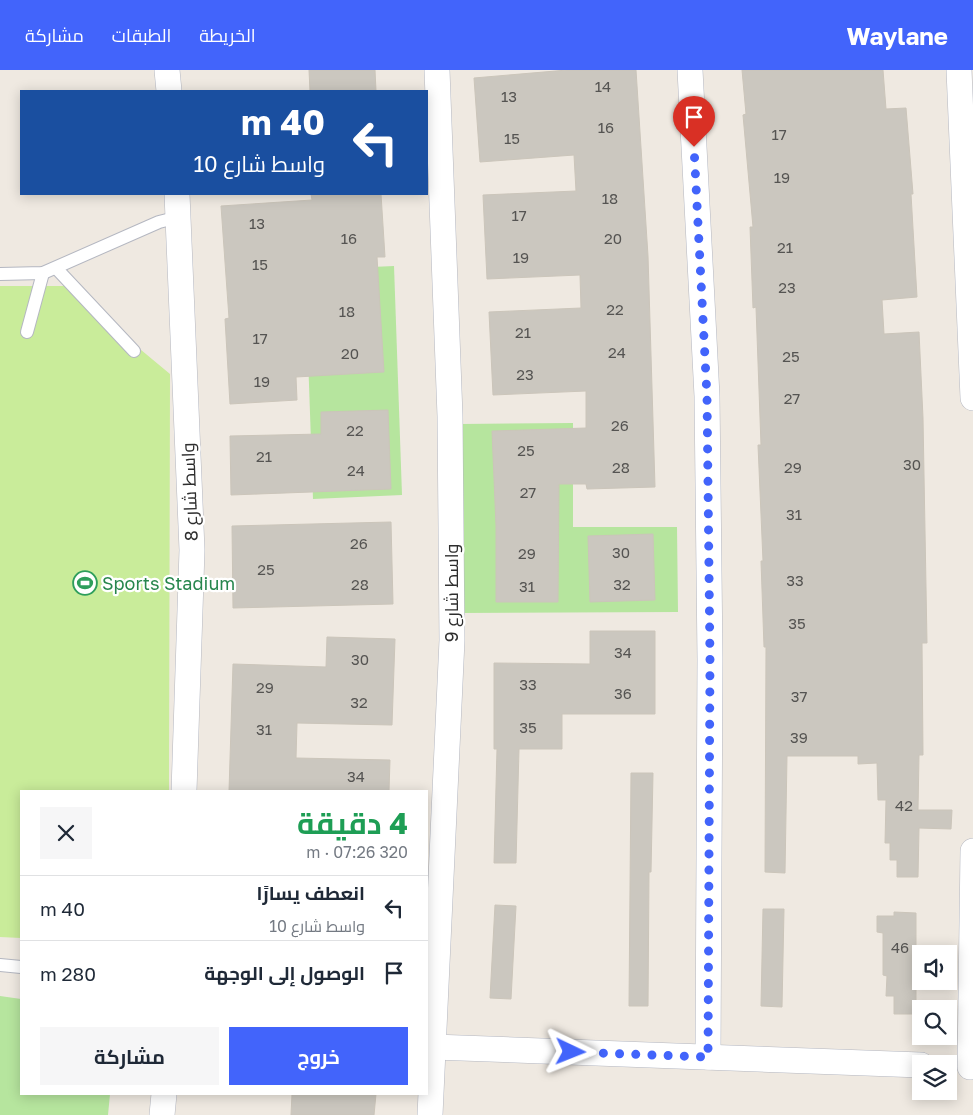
<!DOCTYPE html>
<html lang="ar">
<meta charset="utf-8">
<style>
:root{--surface:#fff;--page:#f6f6f7;--text:#1f2937;--muted:#747a83;--line:#e0e1e3;--accent:#4264fb}
body{margin:0;font-family:"Golos Text",Cairo,sans-serif;background:var(--page);color:var(--text);direction:rtl;height:100vh;display:flex;flex-direction:column;font-size:19px;white-space:nowrap}
*{box-sizing:border-box;margin:0}
p{font-size:16px;color:var(--muted)}
.icon{flex:none;width:28px;height:28px;fill:none;stroke:currentColor;stroke-width:2;stroke-linecap:round;stroke-linejoin:round}
.map{position:relative;flex:1;overflow:hidden;direction:ltr}
.details{position:absolute;left:20px;top:720px;width:408px;height:305px;display:flex;flex-direction:column;background:var(--surface);border-radius:0px;box-shadow:0 2px 12px #0003;direction:rtl}
.details>*{flex:none}
.banner{position:absolute;left:20px;top:20px;width:408px;height:105px;border-radius:0px;box-shadow:0 2px 12px #0003;direction:rtl;background:#1a4fa0;color:#fff;overflow:hidden}
.fabs{position:absolute;left:912px;top:875px;display:grid;gap:10px}
.fabs a{display:grid;place-items:center;width:45px;height:45px;border-radius:0px;background:var(--surface);box-shadow:0 2px 12px #0003;font-size:25px}
.pin{position:absolute;display:grid;place-items:center;width:42px;height:42px;color:#fff;margin:-51px -21px;border-radius:50% 50% 50% 0;rotate:-45deg;box-shadow:0 0 5px #0007}
.pin .icon{rotate:45deg}
.me{position:absolute;width:55px;margin:-28px;rotate:92deg;stroke-linejoin:round;filter:drop-shadow(0 0 4px #0008)}
.turn{display:flex;align-items:center;gap:18px;height:105px;padding:0 20px;font-size:22px}
.turn .icon{width:65px;height:65px;stroke-width:2.5}
.turn b{display:block;font-size:35px;line-height:42px}
.round{display:grid;place-items:center;flex:none;width:52px;height:52px;border-radius:0px;background:var(--page)}
.headline{display:flex;align-items:center;justify-content:space-between;height:85px;padding:0 20px}
h1{font-size:30px;font-weight:700;line-height:38px;color:#1e9e55}
.button{display:flex;gap:10px;margin-top:auto;padding:10px 20px}
.button a{flex:1;height:58px;border-radius:0px;background:var(--accent);color:#fff;font-size:20px;font-weight:700;line-height:58px;text-align:center}
.button a+a{background:var(--page);color:var(--text)}
ul{padding:0;list-style:none}
li{display:flex;align-items:center;gap:15px;height:65px;padding:0 20px;border-top:1px solid var(--line)}
li div{flex:1}
li b{display:block;font-size:19px}
li em{font-style:normal}
header{display:flex;align-items:center;gap:30px;box-sizing:border-box;height:70px;padding:0 25px;background:var(--accent);color:#fff}
header strong{font-size:24px}
nav{display:flex;gap:28px;margin-inline-start:auto;font-size:18px}
.map>svg:first-child{display:block}
.green{fill:#b6e59e}
.pitch{fill:#c9ec9a}
.building{fill:#cbc7bf;stroke:#cbc5ba}
.lines{fill:none;stroke-linecap:round;stroke-linejoin:round}
.lane-casing{stroke:#b4b7c1;stroke-width:14}
.street-casing{stroke:#b4b7c1;stroke-width:26}
.lane{stroke:#fff;stroke-width:12}
.street{stroke:#fff;stroke-width:25}
.route{stroke:#4264fb;stroke-width:9;stroke-dasharray:0 16.2}
.labels{text-anchor:middle;dominant-baseline:central;stroke-width:4.5;stroke-linejoin:round;paint-order:stroke}
.number-label{font-size:15px;fill:#555452}
.street-label{font-size:18px;fill:#2e2e2e;stroke:#fff}
.leisure-label{font-size:18px;fill:#27864d;stroke:#fff;text-anchor:start}
</style>
<header>
<strong>Waylane</strong>
<nav><a>الخريطة</a><a>الطبقات</a><a>مشاركة</a></nav>
</header>
<div class="map">
<svg width="973" height="1045" viewBox="0 0 973 1045">
<rect width="100%" height="100%" fill="#efe9e1"/>
<g class="green">
<path d="M394 196 402 425 313 429 305 200Z"/>
<path d="M573 353V457H677L678 542 460 543V354Z"/>
<path d="M0 926 21 929V1024H110L108 1045H0Z"/>
</g>
<path class="pitch" d="M0 216H64L170 304 169 721H21V868L0 867Z"/>
<g class="building">
<path d="M309 0H375L376 21H310Z"/>
<path d="M567 0H636L648 186 655 417 587 419 586 414H559L558 532H496V456L492 361 586 358V321L493 325 489 242 581 238 580 205 487 209 483 125 576 121 574 85 480 92 474 8Z"/>
<path d="M742 0H883L886 39 906 38 913 124H911L917 227 882 230 884 264 919 262 923 348 927 573H922L923 685H919L918 740H952L951 759 919 758 918 807H897V790H890V773H885L886 730H878L877 693 858 694V686H787L785 803 765 802 766 577H764L761 491H763L758 375H761L756 237 753 238 750 157H753L743 45 746 44Z"/>
<path d="M311 124H381L385 187H377L384 302 296 307 297 330 230 334 225 249 229 248 221 136 312 130Z"/>
<path d="M388 340 391 419 231 425 230 366 321 364V342Z"/>
<path d="M391 452 393 534 233 538 232 456Z"/>
<path d="M653 464 655 530 590 532 588 466Z"/>
<path d="M590 561H655V644H562V679H519L516 793H494L497 679H494V593L590 594Z"/>
<path d="M327 567 395 569 392 655 297 653 296 688 390 690 389 721H229L233 594 326 597Z"/>
<path d="M631 703H653L651 802H649L648 936H629Z"/>
<path d="M495 835 516 836 511 929 490 928Z"/>
<path d="M763 839H784L782 937 761 936Z"/>
<path d="M894 842 916 843V944H894V926H886L887 906 883 905V863L877 862V846H894Z"/>
<path d="M292 1024H376L374 1045H291Z"/>
</g>
<g class="lines">
<g class="lane-casing">
<g id="lane">
<path d="M56 198 134 281"/>
<path d="M0 204 43 203 159 152 179 147"/>
<path d="M27 262 43 203"/>
<path d="M0 895 21 897"/>
</g>
</g>
<g class="street-casing">
<g id="street">
<path d="M167 0 169 21"/>
<path d="M690 0 707 326 710 589 708 987"/>
<path d="M959 0 973 328"/>
<path d="M177 124 192 480 184 721"/>
<path d="M433 977 921 995"/>
<path d="M970 997 973 781"/>
<path d="M162 1045 164 1024"/>
<path d="M430 1045 452 570 450 346 437 0"/>
</g>
</g>
<use href="#lane" class="lane"/>
<use href="#street" class="street"/>
</g>
<g class="lines">
<path class="route" d="M571 982 708 987 710 589 707 326 694 77"/>
</g>
<defs>
<g id="stadium-ring" transform="scale(1.25)"><circle r="9.5" fill="#fff" stroke="#2e9e5b" stroke-width="1.5"/><path d="M0-5a6.5 5 0 1 0 0 10a6.5 5 0 1 0 0-10ZM-3.5-1.8h7v3.6h-7Z" fill="#2e9e5b"/></g>
</defs>
<g fill-rule="evenodd">
<use href="#stadium-ring" x="85" y="513"/>
</g>
<g class="labels">
<g class="number-label">
<text x="603" y="16">14</text>
<text x="509" y="26">13</text>
<text x="606" y="57">16</text>
<text x="779" y="64">17</text>
<text x="512" y="68">15</text>
<text x="782" y="107">19</text>
<text x="610" y="128">18</text>
<text x="519" y="145">17</text>
<text x="257" y="153">13</text>
<text x="349" y="168">16</text>
<text x="613" y="168">20</text>
<text x="785" y="177">21</text>
<text x="521" y="187">19</text>
<text x="260" y="194">15</text>
<text x="787" y="217">23</text>
<text x="615" y="239">22</text>
<text x="347" y="241">18</text>
<text x="523" y="262">21</text>
<text x="260" y="268">17</text>
<text x="617" y="282">24</text>
<text x="350" y="283">20</text>
<text x="791" y="286">25</text>
<text x="525" y="304">23</text>
<text x="262" y="311">19</text>
<text x="792" y="328">27</text>
<text x="620" y="355">26</text>
<text x="355" y="360">22</text>
<text x="526" y="380">25</text>
<text x="264" y="386">21</text>
<text x="912" y="394">30</text>
<text x="621" y="397">28</text>
<text x="793" y="397">29</text>
<text x="356" y="400">24</text>
<text x="528" y="422">27</text>
<text x="794" y="444">31</text>
<text x="359" y="473">26</text>
<text x="621" y="482">30</text>
<text x="527" y="483">29</text>
<text x="266" y="499">25</text>
<text x="795" y="510">33</text>
<text x="360" y="514">28</text>
<text x="622" y="514">32</text>
<text x="527" y="516">31</text>
<text x="797" y="553">35</text>
<text x="623" y="582">34</text>
<text x="360" y="589">30</text>
<text x="528" y="614">33</text>
<text x="265" y="617">29</text>
<text x="623" y="623">36</text>
<text x="799" y="626">37</text>
<text x="359" y="632">32</text>
<text x="528" y="657">35</text>
<text x="264" y="659">31</text>
<text x="799" y="667">39</text>
<text x="356" y="706">34</text>
<text x="904" y="735">42</text>
<text x="900" y="877">46</text>
</g>
<g class="street-label">
<text transform="translate(189 422) rotate(-92)">واسط شارع 8</text>
<text transform="translate(451 523) rotate(-90)">واسط شارع 9</text>
</g>
<g class="leisure-label">
<text x="102" y="513">Sports Stadium</text>
</g>
</g>
</svg>
<div class="fabs">
<a><svg class="icon" aria-label="sound" viewBox="0 0 24 24"><path d="M4 9h4l5-4v14l-5-4H4zM17 9q2 3 0 6"/></svg></a>
<a><svg class="icon" aria-label="search" viewBox="0 0 24 24"><circle cx="10" cy="10" r="6"/><path d="M15 15l6 6"/></svg></a>
<a><svg class="icon" aria-label="layers" viewBox="0 0 24 24"><path d="M12 4l9 5-9 5-9-5zM3 14l9 5 9-5"/></svg></a>
</div>
<div class="pin" style="left:694px;top:77px;background:#d93025"><svg class="icon" aria-label="arrive" viewBox="0 0 24 24"><path d="M6 21V4h12l-3 4 3 4H6"/></svg></div>
<svg class="me" style="left:571px;top:982px" viewBox="-20 -20 40 40"><path d="M0-17L14 15 0 8-14 15z" fill="#4264fb" stroke="#fff" stroke-width="4"/></svg>
<div class="banner">
<div class="turn"><svg class="icon" aria-label="left" viewBox="0 0 24 24"><path d="M17 20v-9H6M10 6l-5 5 5 5"/></svg><div><b>40 m</b>واسط شارع 10</div></div>
</div>
<section class="details">
<div class="headline"><div><h1>4 دقيقة</h1><p>320 m · 07:26</p></div><a class="round"><svg class="icon" aria-label="close" viewBox="0 0 24 24"><path d="M6 6l12 12M18 6L6 18"/></svg></a></div>
<ul>
<li><svg class="icon" aria-label="left" viewBox="0 0 24 24"><path d="M17 20v-9H6M10 6l-5 5 5 5"/></svg><div><b>انعطف يسارًا</b><p>واسط شارع 10</p></div><em>40 m</em></li>
<li><svg class="icon" aria-label="arrive" viewBox="0 0 24 24"><path d="M6 21V4h12l-3 4 3 4H6"/></svg><div><b>الوصول إلى الوجهة</b></div><em>280 m</em></li>
</ul>
<div class="button"><a>خروج</a><a>مشاركة</a></div>
</section>
</div>
